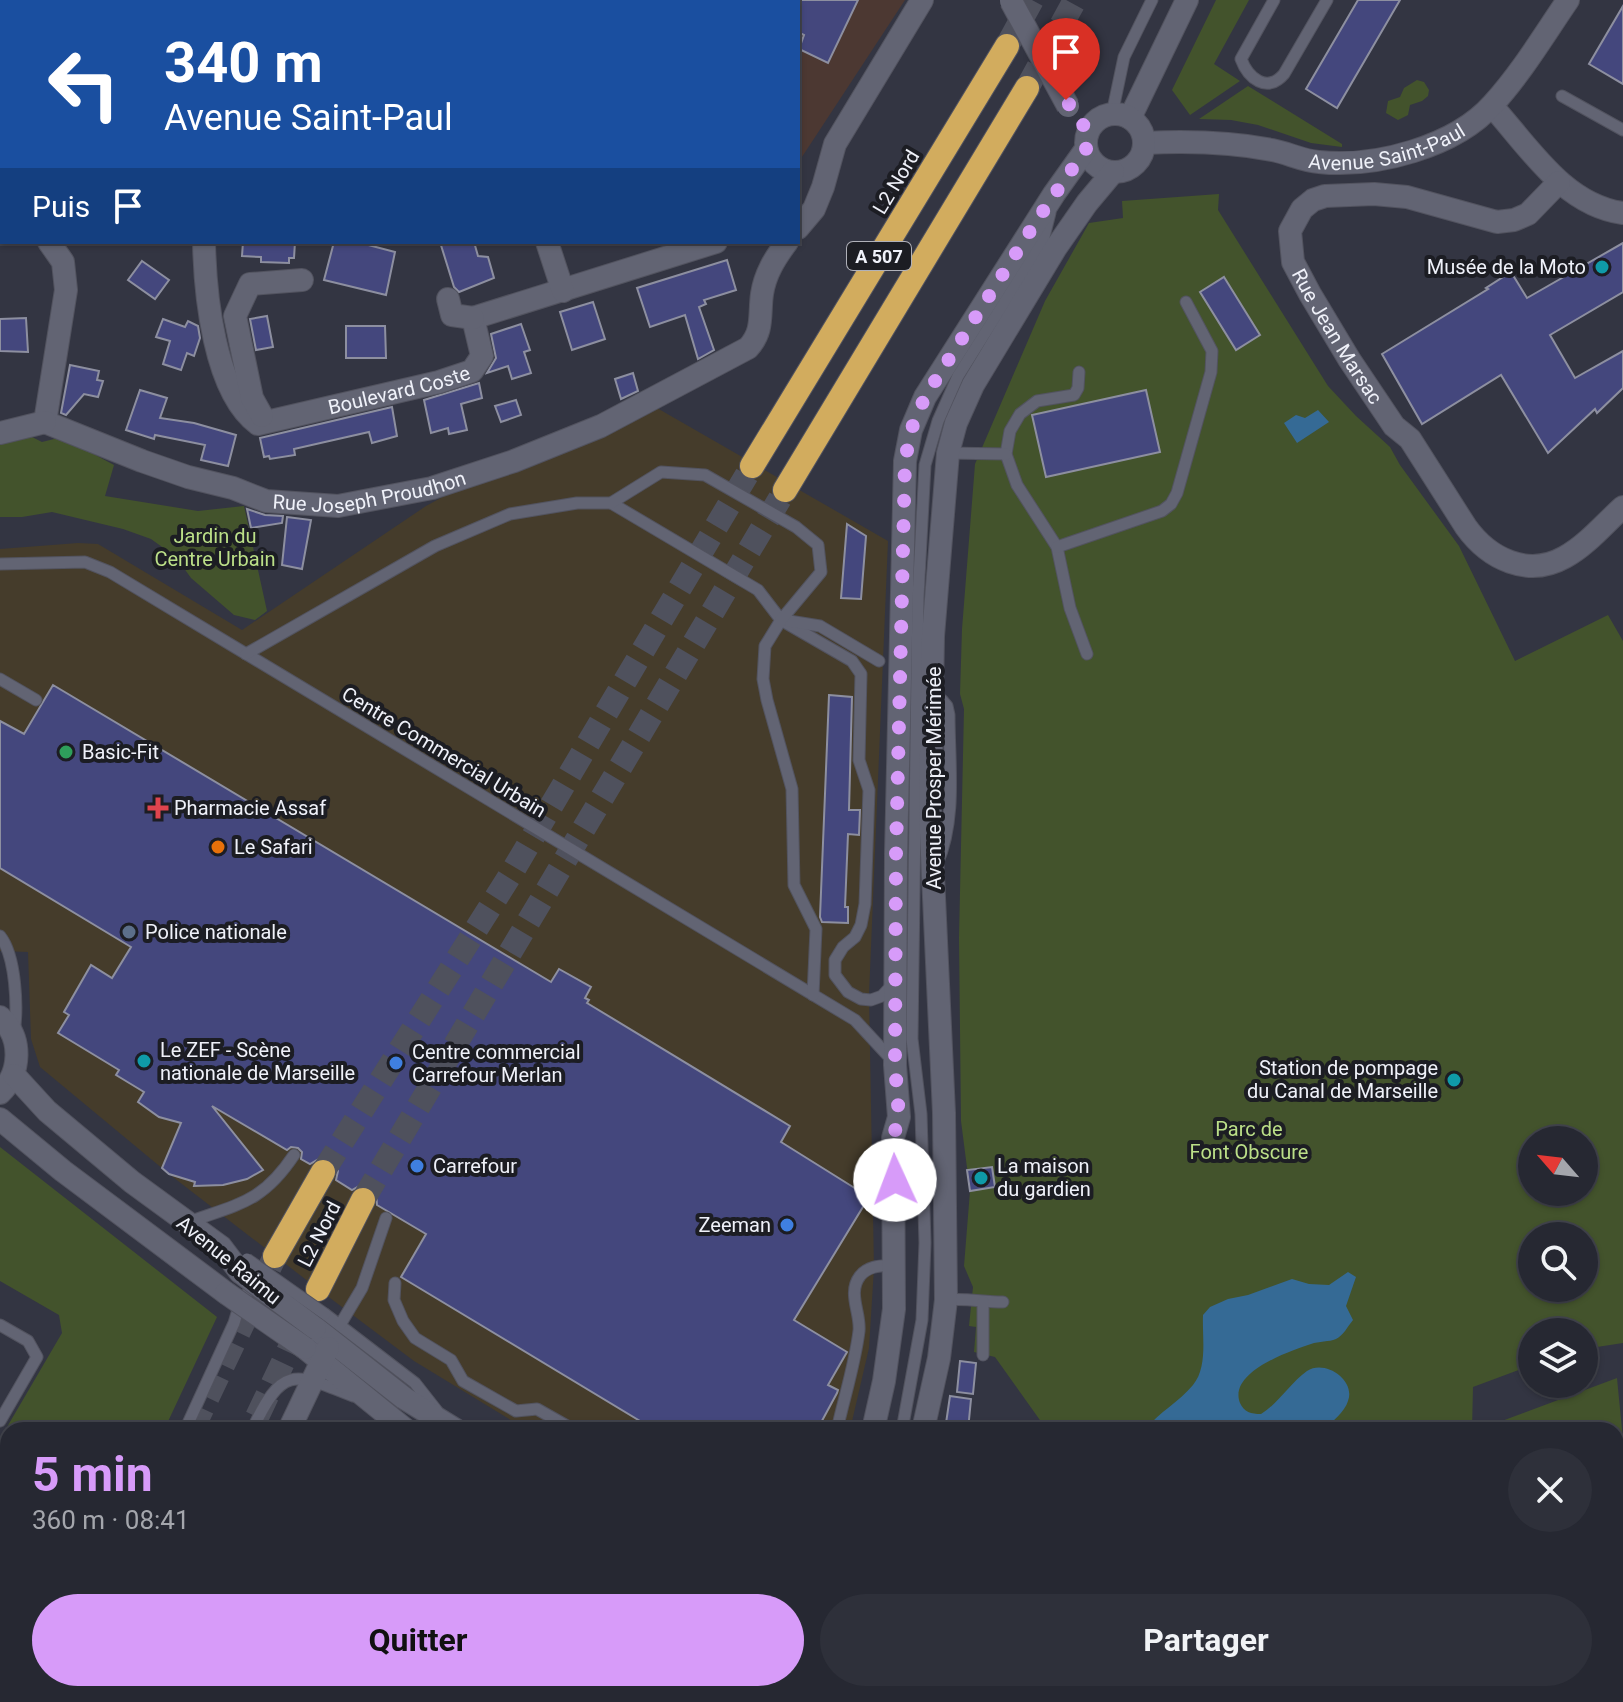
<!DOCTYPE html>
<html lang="fr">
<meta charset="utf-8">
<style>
:root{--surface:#262832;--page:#2e303a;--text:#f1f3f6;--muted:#a4a6ac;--line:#42444d;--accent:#d79bf9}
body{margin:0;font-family:Roboto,sans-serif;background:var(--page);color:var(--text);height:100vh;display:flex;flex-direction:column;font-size:30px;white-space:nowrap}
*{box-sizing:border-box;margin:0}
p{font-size:26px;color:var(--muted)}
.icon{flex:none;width:44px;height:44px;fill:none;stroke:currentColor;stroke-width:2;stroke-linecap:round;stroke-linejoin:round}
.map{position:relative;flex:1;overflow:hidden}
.panel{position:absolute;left:0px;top:1422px;width:1624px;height:280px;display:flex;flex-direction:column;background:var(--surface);border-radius:24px 24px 0 0;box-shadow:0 2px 6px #0004,0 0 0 2px var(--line)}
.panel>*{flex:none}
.top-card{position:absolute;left:0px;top:0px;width:800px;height:244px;box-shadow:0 2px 6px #0004,0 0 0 2px var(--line);background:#1a4fa0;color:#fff;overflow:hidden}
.needle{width:52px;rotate:298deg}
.buttons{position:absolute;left:1518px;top:1126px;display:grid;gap:16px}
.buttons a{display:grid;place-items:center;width:80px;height:80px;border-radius:50%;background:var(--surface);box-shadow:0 2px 6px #0004,0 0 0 2px var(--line);font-size:40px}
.pin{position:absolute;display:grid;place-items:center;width:68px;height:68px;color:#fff;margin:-82px -34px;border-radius:50% 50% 50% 0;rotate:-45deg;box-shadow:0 0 8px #0007}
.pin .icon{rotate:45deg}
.me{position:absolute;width:88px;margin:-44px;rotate:358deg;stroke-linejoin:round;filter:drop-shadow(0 0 6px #0008)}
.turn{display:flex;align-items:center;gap:28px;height:168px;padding:0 32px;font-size:36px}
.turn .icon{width:104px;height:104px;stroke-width:2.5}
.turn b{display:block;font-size:56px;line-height:68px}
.then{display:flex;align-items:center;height:76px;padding:0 32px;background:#0003;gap:16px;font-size:30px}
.round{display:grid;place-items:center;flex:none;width:84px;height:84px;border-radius:42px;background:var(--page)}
.head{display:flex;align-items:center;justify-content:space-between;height:136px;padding:0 32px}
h1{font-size:48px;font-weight:700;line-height:60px;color:var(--accent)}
.button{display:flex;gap:16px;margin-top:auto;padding:16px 32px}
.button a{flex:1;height:92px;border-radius:48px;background:var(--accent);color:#111;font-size:32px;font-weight:700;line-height:92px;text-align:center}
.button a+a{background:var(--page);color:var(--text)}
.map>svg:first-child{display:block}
.commercial{fill:#453c2b}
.education{fill:#4c3832}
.green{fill:#43532c;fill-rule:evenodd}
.water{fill:#356a95}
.building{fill:#44477d;stroke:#8d8fa0;stroke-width:2}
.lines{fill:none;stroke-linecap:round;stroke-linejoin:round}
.motorway-tunnel{stroke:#4f515d;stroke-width:24;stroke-dasharray:24 12;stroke-linecap:butt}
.service-casing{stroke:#52535f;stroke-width:13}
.minor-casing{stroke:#52535f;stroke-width:24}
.tertiary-casing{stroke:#52535f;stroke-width:24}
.motorway-casing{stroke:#52535f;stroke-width:26}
.service{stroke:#626473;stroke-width:11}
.minor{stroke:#626473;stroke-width:22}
.tertiary{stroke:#626473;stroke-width:22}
.motorway{stroke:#d2ac5e;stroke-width:24}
.service-bridge-casing{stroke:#52535f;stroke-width:13;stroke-linecap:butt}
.tertiary-bridge-casing{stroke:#52535f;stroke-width:24;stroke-linecap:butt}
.service-bridge{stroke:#626473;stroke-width:11}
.tertiary-bridge{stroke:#626473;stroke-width:22}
.route{stroke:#d79bf9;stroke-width:14;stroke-dasharray:0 25.2}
.culture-dot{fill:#0f9aa8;stroke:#1c1d23;stroke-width:3}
.leisure-dot{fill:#2e9e5b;stroke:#1c1d23;stroke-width:3}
.health-dot{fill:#e0444e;stroke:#1c1d23;stroke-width:3}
.food-dot{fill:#e8710a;stroke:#1c1d23;stroke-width:3}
.service-dot{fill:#5c6f8a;stroke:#1c1d23;stroke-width:3}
.shop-dot{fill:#3f7fe0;stroke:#1c1d23;stroke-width:3}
.labels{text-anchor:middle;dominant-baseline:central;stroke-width:8;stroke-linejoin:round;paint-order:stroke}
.shield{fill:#1c1d23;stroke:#b0b1b9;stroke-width:2}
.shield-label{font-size:18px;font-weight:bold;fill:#eff1f9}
.street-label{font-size:20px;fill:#eff1f9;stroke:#1c1d23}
.poi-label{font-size:20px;fill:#eff1f9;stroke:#1c1d23;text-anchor:start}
.park-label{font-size:20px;fill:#bbdf88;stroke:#1c1d23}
</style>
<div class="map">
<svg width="1623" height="1702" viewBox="0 0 1623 1702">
<rect width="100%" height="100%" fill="#333542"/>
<path class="commercial" d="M657 408 888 541 869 995 874 1268 869 1348 850 1430H527L414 1361 318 1289 169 1174 40 1067 31 1039 28 952 0 951V549L78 543 98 544 242 630 426 506 461 487 523 470 579 447Z"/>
<path class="education" d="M537 0H905L798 163V2Z"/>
<g class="green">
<path d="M1216 0H1249L1214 64 1240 81 1190 115 1172 90Z"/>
<path d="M1417 80 1424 82 1429 90 1428 96 1422 101 1410 105 1408 115 1398 120 1386 113 1388 101 1400 97 1404 88Z"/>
<path d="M1248 86 1342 144V147L1311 143 1258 125 1231 120 1199 119Z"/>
<path d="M1219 194 1218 210 1328 386 1356 416 1390 447 1400 465 1459 546 1515 661 1608 615 1623 641V1343L1584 1349V1332H1532V1365L1473 1387 1472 1430H1047L995 1357 974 1352 976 1327 969 1326 973 1287 964 1266 970 1191 961 1121 959 938 964 709 960 694 962 629 975 464 1045 301 1089 223 1123 218 1122 201ZM1532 1140H1584V1192H1532ZM1532 1236H1584V1288H1532Z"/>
<path d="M30 436 42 442 62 437 114 465 105 496 198 511 244 506 267 611 255 620 234 615 191 578 176 557 151 539 123 529 52 512 22 517H0V442Z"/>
<path d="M0 1147 217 1317 164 1430H8V1694H81L80 1702H0V1439L62 1333 59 1315 0 1281Z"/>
<path d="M1617 1378 1623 1440 1616 1443V1430H1483V1428Z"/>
</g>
<g class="water">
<path d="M1318 410 1329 422 1297 443 1284 423 1296 415 1305 418Z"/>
<path d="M1348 1272 1356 1277 1346 1306 1353 1320C1348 1326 1343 1336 1336 1339 1329 1342 1319 1341 1311 1344 1290 1351 1228 1372 1240 1403 1244 1412 1251 1414 1261 1414 1279 1403 1290 1383 1307 1371 1325 1359 1356 1380 1348 1401 1345 1412 1331 1422 1324 1430H1145C1159 1412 1179 1402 1193 1385 1208 1367 1202 1337 1203 1315L1210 1307 1228 1299 1248 1295 1292 1279 1309 1284 1329 1285Z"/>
</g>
<g class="building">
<path d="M798 0H858L828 63 799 49 804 35 798 32Z"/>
<path d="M1358 0H1400L1337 108 1306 89Z"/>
<path d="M1623 6V84L1589 64Z"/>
<path d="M243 242H295L294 258H289V263L261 262V257L242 256Z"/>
<path d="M334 242H357L395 252 386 295 324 280Z"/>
<path d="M440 242H474L478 256 488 257 494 278 459 292 454 287Z"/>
<path d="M1623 243V292L1550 335 1575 378 1623 351V388L1597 413 1595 409 1548 453 1501 375 1422 424 1382 354 1488 289 1486 288 1511 272 1527 298Z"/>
<path d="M727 260 736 290 704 300 706 304 699 307 714 350 698 359 685 315 650 327 637 288Z"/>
<path d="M142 261 169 280 155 299 128 280Z"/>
<path d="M1224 277 1260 335 1236 350 1200 292Z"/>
<path d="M593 302 605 339 572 350 560 312Z"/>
<path d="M267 316 273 347 256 350 250 319Z"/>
<path d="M26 318 28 352 0 351V319Z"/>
<path d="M163 319 185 327 188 321 198 326 200 338 194 356 187 353 181 370 163 364 170 341 156 337Z"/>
<path d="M521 324 530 350 524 352 531 373 512 379 508 366 487 373 496 358 491 334Z"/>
<path d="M346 326H385L386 358H346Z"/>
<path d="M70 365 99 371 97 380 103 381 98 397 84 394 66 415 61 413Z"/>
<path d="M633 373 638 391 621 399 615 379Z"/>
<path d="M479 383 482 398 461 404 467 430 449 434 448 428 431 433 424 400Z"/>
<path d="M140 390 167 398 160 418 194 423 236 435 228 466 201 460 205 445 155 435 154 439 126 430Z"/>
<path d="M1146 390 1160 452 1046 477 1032 415Z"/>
<path d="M516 400 521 415 501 422 495 406Z"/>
<path d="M392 407 397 436 372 443 369 432 294 449 295 455 270 459 269 456 264 457 260 438Z"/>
<path d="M247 509 265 515 283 516 282 523 251 528Z"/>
<path d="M287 517 311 520 302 569 282 565Z"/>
<path d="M847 524 866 536 861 599 841 598Z"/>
<path d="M53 685 551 982 559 969 591 987 585 998 589 1000 587 1003 790 1126 781 1142 869 1197 794 1320 847 1352 828 1385 838 1390 837 1393 817 1430H655L401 1277 426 1234 377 1205 376 1192 370 1187 361 1185 352 1190 336 1180 338 1171 331 1159 322 1157 310 1164 301 1159 302 1152 298 1148 291 1147 287 1150 212 1106 263 1170 247 1179 223 1185 194 1186 195 1182 169 1174 162 1168 181 1123 159 1117 138 1102 144 1092 116 1075 119 1070 58 1033 69 1015 64 1012 91 965 112 978 131 947 0 868V721L24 734Z"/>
<path d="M829 695 852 697 849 810H860L859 835 848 834 845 907H848V923L822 922 820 917Z"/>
<path d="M992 1167 995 1187 970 1191 967 1170Z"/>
<path d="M960 1361 976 1363 973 1394 957 1392Z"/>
<path d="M950 1396 971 1399 968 1430H945Z"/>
</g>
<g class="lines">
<g class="motorway-tunnel">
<path d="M1007 46 1032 0"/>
<path d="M1027 88 1075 0"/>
<path d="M323 1172 511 874 752 466"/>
<path d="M363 1200 785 490"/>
<path d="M257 1417 303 1320"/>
<path d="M192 1430 275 1256"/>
<path d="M69 1702 73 1694"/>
</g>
<g class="service-casing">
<g id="service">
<path d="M241 0 251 2"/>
<path d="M1274 0 1241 59C1248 78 1267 94 1284 74L1327 0"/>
<path d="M1562 96 1623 130"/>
<path d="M1112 114 1124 57 1152 0"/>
<path d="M1079 372 1078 388 1074 395 1037 401 1020 414 1010 431 1006 454 1017 485 1057 547 1070 608 1087 654"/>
<path d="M948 453 1006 454"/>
<path d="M611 503 758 590 781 620 852 661 861 674 859 760 869 790 865 904 861 925 855 937 843 947 835 960V975L848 992 861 999 871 1000 882 996 892 985"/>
<path d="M1057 547 1162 511 1171 504 1177 493 1211 372 1212 351 1186 302"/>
<path d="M0 564 85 562 110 572 855 1020 893 1061"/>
<path d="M789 621 820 626 879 661"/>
<path d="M246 654 435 546 510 514 577 503H611L661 472 705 475 796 527 818 545 821 572 781 620 765 646 763 679 767 700 792 789 794 885 816 929 813 995"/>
<path d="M0 679 36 700"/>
<path d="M937 864C957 819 949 763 949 715L947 706 942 700"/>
<path d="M0 936C16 956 18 1008 14 1033"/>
<path d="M186 1223C238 1204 262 1203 294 1155"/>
<path d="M395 1283 394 1300 403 1321 415 1338 451 1360 463 1381 516 1411 537 1409 574 1430"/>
<path d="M946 1300C966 1298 983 1302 1003 1302"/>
<path d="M983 1302V1355"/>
<path d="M325 1314 415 1383 437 1411"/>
<path d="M0 1325 28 1341 37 1357 0 1421"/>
<path d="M340 1325 362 1288 386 1218"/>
<path d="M185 1430 234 1323 240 1303 249 1291 262 1286"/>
<path d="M252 1430C282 1367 292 1371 353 1396"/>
<path d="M837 1430C844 1398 855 1364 859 1331 861 1313 847 1293 860 1276 869 1265 882 1266 895 1265"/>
<path d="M902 1430 922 1320 925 1243 921 1114 912 1039 918 597 925 465 938 421 958 376 1043 241 1050 213"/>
<path d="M1616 1483 1623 1480"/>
<path d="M1616 1538 1623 1557"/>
<path d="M1616 1627 1623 1624"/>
<path d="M557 1694 573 1697 602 1694"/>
<path d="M1531 1694 1535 1702"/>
<path d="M101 1702 102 1694"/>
<path d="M126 1702 130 1694"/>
<path d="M218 1702 222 1694"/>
<path d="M1055 1702 1059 1694"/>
<path d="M1346 1702V1694"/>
</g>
</g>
<g class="minor-casing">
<g id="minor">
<path d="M12 2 15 0"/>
<path d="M1492 106C1529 147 1564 205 1623 213"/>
<path d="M1130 118 1187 0"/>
<path id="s1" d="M1145 143C1186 141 1231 142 1272 150 1288 153 1303 161 1319 162 1375 168 1455 147 1493 104 1522 72 1544 35 1568 0"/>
<path id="s2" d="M1559 182 1528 214 1514 220 1497 222 1407 197 1374 194 1325 196 1313 200 1302 209 1290 231 1293 262 1310 294 1349 359 1394 426 1410 439 1466 527C1489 559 1528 578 1565 557 1587 545 1605 523 1623 507"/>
<path d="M0 223H2"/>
<path d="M798 228 814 209 823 187 835 144 922 0"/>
<path id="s3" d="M49 242 63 262 66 290 45 422 142 461 188 477 233 488 266 501 338 506 432 488 514 461 601 426 748 348C764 331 759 315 762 294 765 274 775 258 787 242"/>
<path id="s4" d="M204 242C205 293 214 392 258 424L439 382 472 371 482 356 473 318 716 242"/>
<path d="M547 242 563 291"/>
<path d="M448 299 452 315 473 318"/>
<path d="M262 416 252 398 235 316 250 284 302 280"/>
<path d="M0 433 45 422"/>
</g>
</g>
<g class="tertiary-casing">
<g id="tertiary">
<circle cx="1115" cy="143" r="29"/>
<path d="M0 1017C23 1038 21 1073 0 1093"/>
<path d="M14 1075 47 1111 132 1182 221 1247 240 1272"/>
<path d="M0 1119 63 1171 226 1293"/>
<path d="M315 1328 404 1398 456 1430"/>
<path d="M305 1348 406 1430"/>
<path d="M289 1430 328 1348"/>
<path d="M873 1430 884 1381 894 1309 893 1138 899 1117 895 1065 896 854 905 461 911 430 925 397 1054 194 1086 149"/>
<path d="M923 1430 939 1358 946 1300 944 1113 930 811 933 636 948 453 956 423 973 385 1055 249 1087 203 1113 172"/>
<path d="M814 1694 816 1702"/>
<path d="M167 1702 171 1694"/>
<path d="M844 1702 845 1694"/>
</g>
</g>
<g class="motorway-casing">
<g id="motorway">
<path d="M752 466 1007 46"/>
<path d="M785 490 1027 88"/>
<path d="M275 1256 323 1172"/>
<path d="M318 1289 363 1200"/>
</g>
</g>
<use href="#service" class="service"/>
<use href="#minor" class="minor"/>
<use href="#tertiary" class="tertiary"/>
<use href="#motorway" class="motorway"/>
<g class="service-bridge-casing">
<path id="service-bridge" d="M247 1259 325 1314"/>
</g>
<g class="tertiary-bridge-casing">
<g id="tertiary-bridge">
<path d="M1011 1 1068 106"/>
<path d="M240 1272 315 1328"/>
<path d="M226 1293 305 1348"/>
</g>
</g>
<use href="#service-bridge" class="service-bridge"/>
<use href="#tertiary-bridge" class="tertiary-bridge"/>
</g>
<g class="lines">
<path class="route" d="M895 1180 893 1138 899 1117 895 1065 896 854 905 461 911 430 925 397 1039 217 1086 149 1088 132 1066 100"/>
</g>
<g class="culture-dot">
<circle cx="1602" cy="267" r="8"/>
<circle cx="144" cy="1061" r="8"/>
<circle cx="1454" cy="1080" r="8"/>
<circle cx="981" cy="1178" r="8"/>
</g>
<circle class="leisure-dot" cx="66" cy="752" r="8"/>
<path class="health-dot" d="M154 796h8v8h8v8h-8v8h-8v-8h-8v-8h8z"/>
<circle class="food-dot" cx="218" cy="847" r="8"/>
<circle class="service-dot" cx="129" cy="932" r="8"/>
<g class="shop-dot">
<circle cx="396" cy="1063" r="8"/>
<circle cx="417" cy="1166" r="8"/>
<circle cx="787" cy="1225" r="8"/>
</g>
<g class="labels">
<rect class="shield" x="847" y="242" width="64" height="28" rx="6"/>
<g class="shield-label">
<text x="879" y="256">A 507</text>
</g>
<g class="street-label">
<text stroke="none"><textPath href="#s1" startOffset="246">Avenue Saint-Paul</textPath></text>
<text transform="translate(896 182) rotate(-59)">L2 Nord</text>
<text stroke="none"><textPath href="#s2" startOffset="422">Rue Jean Marsac</textPath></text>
<text stroke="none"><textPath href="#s4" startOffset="340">Boulevard Coste</textPath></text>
<text stroke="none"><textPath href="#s3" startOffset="526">Rue Joseph Proudhon</textPath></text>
<text transform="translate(444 752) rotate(31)">Centre Commercial Urbain</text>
<text transform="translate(934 778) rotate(-90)">Avenue Prosper Mérimée</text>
<text transform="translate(319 1234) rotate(-63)">L2 Nord</text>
<text transform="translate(229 1260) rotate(39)">Avenue Raimu</text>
</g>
<g class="poi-label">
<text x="1586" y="267" text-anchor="end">Musée de la Moto</text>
<text x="82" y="752">Basic-Fit</text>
<text x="174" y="808">Pharmacie Assaf</text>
<text x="234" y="847">Le Safari</text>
<text x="145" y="932">Police nationale</text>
<text x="160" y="1050">Le ZEF - Scène<tspan x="160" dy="23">nationale de Marseille</tspan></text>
<text x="412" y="1052">Centre commercial<tspan x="412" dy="23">Carrefour Merlan</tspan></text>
<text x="1438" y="1068" text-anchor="end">Station de pompage<tspan x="1438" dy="23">du Canal de Marseille</tspan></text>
<text x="433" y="1166">Carrefour</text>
<text x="997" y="1166">La maison<tspan x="997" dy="23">du gardien</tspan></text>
<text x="771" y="1225" text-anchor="end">Zeeman</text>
</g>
<g class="park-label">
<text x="215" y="536">Jardin du<tspan x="215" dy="23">Centre Urbain</tspan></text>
<text x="1249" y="1129">Parc de<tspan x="1249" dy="23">Font Obscure</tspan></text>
</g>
</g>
</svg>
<div class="buttons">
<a><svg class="needle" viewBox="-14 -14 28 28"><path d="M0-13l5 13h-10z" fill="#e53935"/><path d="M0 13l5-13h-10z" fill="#a4a6ac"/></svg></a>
<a><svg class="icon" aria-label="search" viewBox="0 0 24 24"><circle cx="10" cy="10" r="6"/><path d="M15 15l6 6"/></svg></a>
<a><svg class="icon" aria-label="layers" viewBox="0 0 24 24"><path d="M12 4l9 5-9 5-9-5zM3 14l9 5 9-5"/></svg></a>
</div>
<div class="pin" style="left:1066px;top:100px;background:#d93025"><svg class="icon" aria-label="arrive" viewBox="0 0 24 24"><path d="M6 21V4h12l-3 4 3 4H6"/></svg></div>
<svg class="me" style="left:895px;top:1180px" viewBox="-20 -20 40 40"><circle r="19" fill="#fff"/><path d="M0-13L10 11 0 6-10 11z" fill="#d79bf9"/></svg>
<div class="top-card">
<div class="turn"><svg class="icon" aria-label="left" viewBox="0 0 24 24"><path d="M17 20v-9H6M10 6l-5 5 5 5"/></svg><div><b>340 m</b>Avenue Saint-Paul</div></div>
<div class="then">Puis<svg class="icon" aria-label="arrive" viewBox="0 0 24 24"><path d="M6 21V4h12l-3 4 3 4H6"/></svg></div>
</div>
<section class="panel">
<div class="head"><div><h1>5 min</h1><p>360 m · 08:41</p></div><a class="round"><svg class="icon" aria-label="close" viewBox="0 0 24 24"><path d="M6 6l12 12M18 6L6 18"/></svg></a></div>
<div class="button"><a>Quitter</a><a>Partager</a></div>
</section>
</div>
